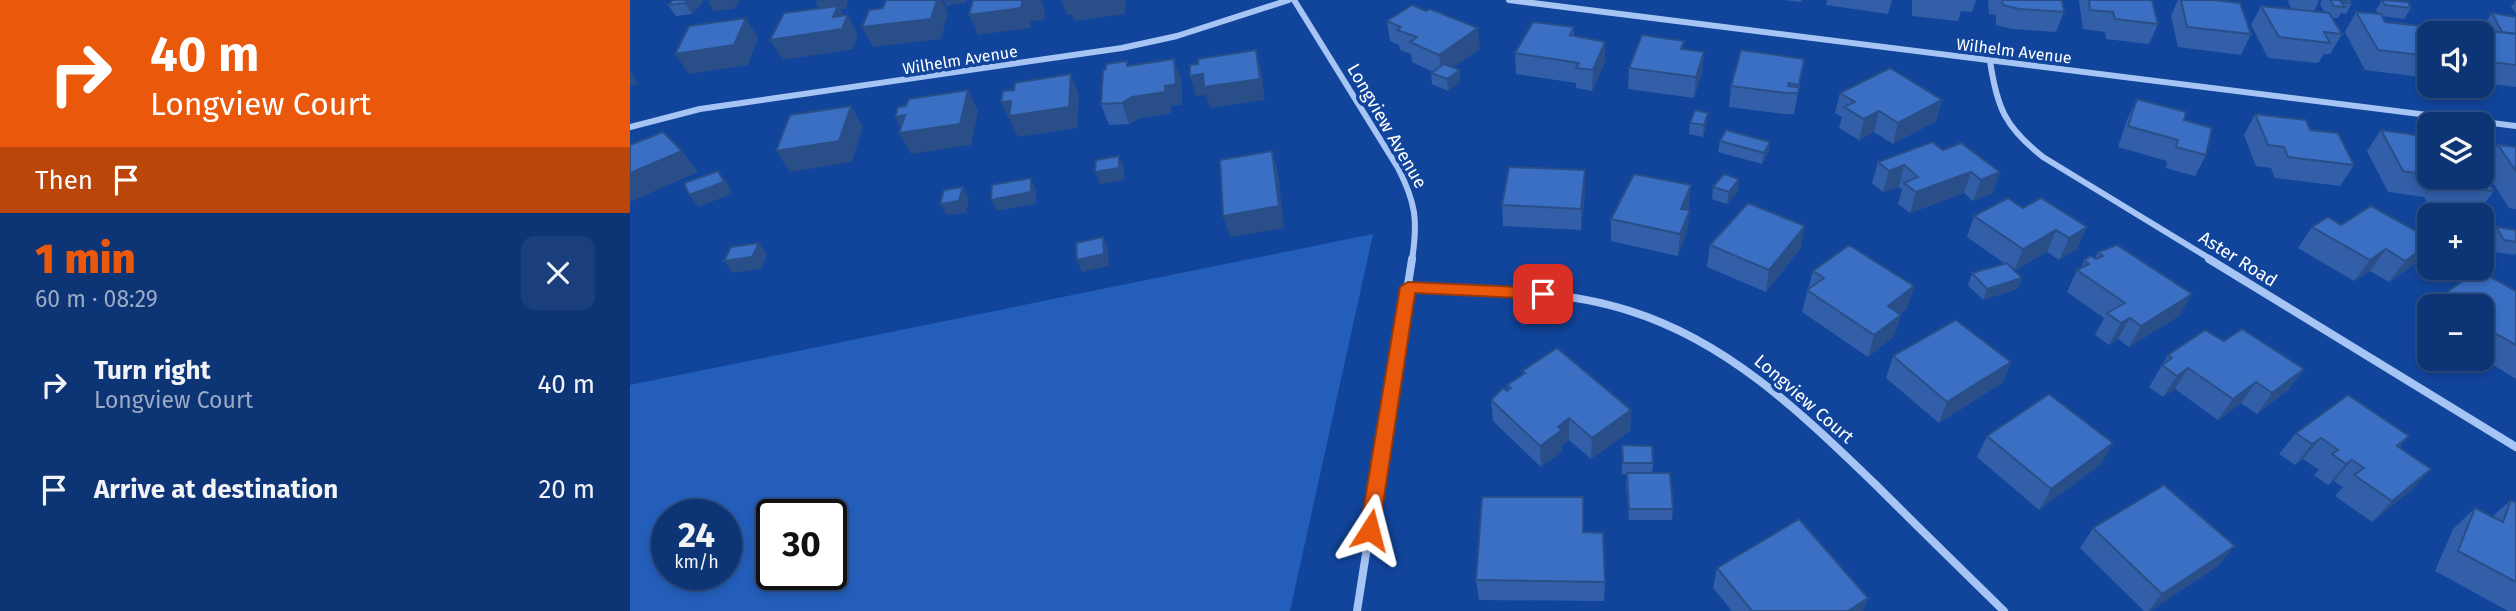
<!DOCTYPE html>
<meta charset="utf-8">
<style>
:root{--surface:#0d3475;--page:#1b3f7d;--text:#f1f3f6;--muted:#9aaac5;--line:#2d4f87;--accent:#ea580c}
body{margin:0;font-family:"Fira Sans",sans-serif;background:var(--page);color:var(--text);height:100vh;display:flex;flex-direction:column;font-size:26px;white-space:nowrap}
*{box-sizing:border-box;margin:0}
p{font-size:23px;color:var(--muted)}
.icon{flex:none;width:38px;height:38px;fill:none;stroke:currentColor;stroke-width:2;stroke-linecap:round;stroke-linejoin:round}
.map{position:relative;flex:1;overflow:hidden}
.drawer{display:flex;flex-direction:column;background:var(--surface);width:630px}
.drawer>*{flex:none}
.top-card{background:#ea580c;color:#fff;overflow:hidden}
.buttons{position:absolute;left:1787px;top:21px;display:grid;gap:14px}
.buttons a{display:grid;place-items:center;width:77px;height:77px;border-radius:14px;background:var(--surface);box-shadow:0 4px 10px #0003,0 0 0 2px var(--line);font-size:35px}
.speed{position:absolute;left:21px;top:499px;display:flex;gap:14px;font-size:35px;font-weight:700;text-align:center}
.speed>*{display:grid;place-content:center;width:91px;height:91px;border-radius:50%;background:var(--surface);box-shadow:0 4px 10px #0003,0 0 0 2px var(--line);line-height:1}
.speed small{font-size:18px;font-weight:400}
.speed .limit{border:4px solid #111;border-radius:10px;background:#fff;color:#111}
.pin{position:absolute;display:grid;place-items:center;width:60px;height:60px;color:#fff;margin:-30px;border-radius:14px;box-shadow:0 4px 10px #0006}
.me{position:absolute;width:77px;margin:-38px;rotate:9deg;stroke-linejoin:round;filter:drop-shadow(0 0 5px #0008)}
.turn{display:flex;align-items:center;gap:24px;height:147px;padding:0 35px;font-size:32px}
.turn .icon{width:91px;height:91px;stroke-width:2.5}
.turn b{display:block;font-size:49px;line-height:60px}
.then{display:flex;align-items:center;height:66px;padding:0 35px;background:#0003;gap:14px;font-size:26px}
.round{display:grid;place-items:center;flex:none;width:74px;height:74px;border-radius:14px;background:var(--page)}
.overview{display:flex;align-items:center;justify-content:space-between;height:119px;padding:0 35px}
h1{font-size:42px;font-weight:800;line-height:52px;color:var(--accent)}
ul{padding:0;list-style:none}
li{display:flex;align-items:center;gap:21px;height:105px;padding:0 35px}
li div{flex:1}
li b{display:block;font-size:26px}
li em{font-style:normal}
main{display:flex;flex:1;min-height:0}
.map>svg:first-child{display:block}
.green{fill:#245ebb;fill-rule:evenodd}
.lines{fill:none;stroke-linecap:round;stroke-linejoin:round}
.minor-far1{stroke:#a6c4f4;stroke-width:6}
.minor{stroke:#a6c4f4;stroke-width:8}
.wall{fill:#325fa8}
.shaded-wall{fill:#294e88}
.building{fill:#3a6fc3;stroke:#294e88;stroke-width:2}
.route{fill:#ea580c;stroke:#983908;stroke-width:2}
.labels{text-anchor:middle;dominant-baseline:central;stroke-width:7;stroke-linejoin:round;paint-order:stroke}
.far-street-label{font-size:16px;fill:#fff;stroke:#11459c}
.street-label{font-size:18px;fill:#fff;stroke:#11459c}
</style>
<main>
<section class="drawer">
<div class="top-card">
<div class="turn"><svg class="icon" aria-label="right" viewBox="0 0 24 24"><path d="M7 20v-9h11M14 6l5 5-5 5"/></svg><div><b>40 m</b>Longview Court</div></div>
<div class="then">Then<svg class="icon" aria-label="arrive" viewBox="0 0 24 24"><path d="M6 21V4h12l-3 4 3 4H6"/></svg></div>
</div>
<div class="overview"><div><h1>1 min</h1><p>60 m · 08:29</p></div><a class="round"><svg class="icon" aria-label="close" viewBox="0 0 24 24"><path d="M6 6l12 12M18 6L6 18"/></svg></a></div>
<ul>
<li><svg class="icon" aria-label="right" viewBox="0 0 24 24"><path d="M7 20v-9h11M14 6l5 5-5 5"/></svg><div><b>Turn right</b><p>Longview Court</p></div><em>40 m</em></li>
<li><svg class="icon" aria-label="arrive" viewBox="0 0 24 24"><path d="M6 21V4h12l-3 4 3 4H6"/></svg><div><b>Arrive at destination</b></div><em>20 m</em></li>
</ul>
</section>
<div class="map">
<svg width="1886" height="611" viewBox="0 0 1886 611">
<rect width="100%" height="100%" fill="#11459c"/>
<path class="green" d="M743 234 660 611H0V385ZM37 514H96V574H37ZM142 514H201V574H142Z"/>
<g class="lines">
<g class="minor-far1">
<path d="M664 0 768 168C786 203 788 221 782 260"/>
<path d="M879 0 1886 126"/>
<path d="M1360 61C1367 108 1375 127 1413 157L1582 260"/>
<path d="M0 127 70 109 492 48 547 36 659 0"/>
</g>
<g class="minor">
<path d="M1579 259 1886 447"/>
<path d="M778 287C852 290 929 288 1000 311 1099 342 1172 414 1245 484 1288 527 1331 569 1374 611"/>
<path d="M727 611 782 259"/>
</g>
</g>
<g class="wall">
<path d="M43 0H72L73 2 62 14 46 16 38 5Z"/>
<path d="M1153 0H1172L1171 2Z"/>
<path d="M1197 0H1262L1258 14 1196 5Z"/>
<path d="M1282 0H1346L1342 12 1331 11 1328 21 1282 16Z"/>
<path d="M1358 0H1432L1434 12 1426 32 1382 29 1366 25V15L1359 14Z"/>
<path d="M1449 0H1522L1528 24 1519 44 1476 39 1475 32 1453 29 1449 2Z"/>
<path d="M1548 0H1583L1621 34 1611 55 1548 47 1541 16Z"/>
<path d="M1659 0H1689L1684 11 1695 12 1690 5 1692 0H1720L1722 3 1716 14 1711 13 1708 18H1702L1712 34 1700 54H1694L1688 63 1638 58 1621 25 1631 6 1662 9 1658 2Z"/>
<path d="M1752 0H1759L1781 8 1774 19 1752 16 1755 22 1799 33V78L1735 70 1715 32 1726 12 1748 14 1746 10Z"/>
<path d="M1886 0V13L1881 7Z"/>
<path d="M1862 13 1886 17V87L1852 83V33H1822L1827 26 1833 27 1834 25 1851 30 1858 31 1855 24Z"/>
<path d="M757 21 850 49 823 67 830 81 818 91 802 84 801 73 803 72 782 62 781 54 770 50 769 45 760 41Z"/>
<path d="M944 27V36L975 42V62L962 91 946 88V83L886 74 885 53Z"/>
<path d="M1054 41 1053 49 1074 52 1072 72 1064 98 998 89 999 68Z"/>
<path d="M1174 59 1164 114H1153L1099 107 1101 86Z"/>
<path d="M499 66 551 80 552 104 541 106V113L509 118 499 124 479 125 471 104Z"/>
<path d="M1210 93 1312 100 1306 121 1263 144 1244 132 1229 140 1209 128 1212 117 1205 113Z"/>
<path d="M1507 99 1554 120 1576 155 1565 176 1536 168 1537 161 1488 147 1497 120Z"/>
<path d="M1625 114 1680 130 1724 165 1710 186 1645 178 1641 168 1626 166 1614 135Z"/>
<path d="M1060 123 1077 124 1073 137 1059 134Z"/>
<path d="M1751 130 1799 137V177H1852L1864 191 1847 213 1799 206 1794 197 1758 192 1737 151Z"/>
<path d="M1090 141 1140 142 1138 153 1132 164 1088 152Z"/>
<path d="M1331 143 1363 193 1343 201 1334 193 1280 213 1268 204 1272 190 1269 187 1253 192 1242 183 1248 162 1313 150Z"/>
<path d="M1868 145 1886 147V209L1879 208 1852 166Z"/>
<path d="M1083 187 1108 191 1097 204 1082 199Z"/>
<path d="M955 192 951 230 873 226 872 205Z"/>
<path d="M1411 198 1447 249 1429 260 1417 252 1385 270 1392 278 1387 289 1353 300 1338 285 1342 273 1374 263 1337 237 1344 216 1393 208Z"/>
<path d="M1059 207 1057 210V231L1048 256 981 241V219Z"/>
<path d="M1711 225 1788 262 1759 282 1740 271 1724 281 1668 248 1682 227Z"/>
<path d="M1866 227 1886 230V253L1885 255 1864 252 1856 239Z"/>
<path d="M1080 245 1171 248 1136 292 1077 267Z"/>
<path d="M1468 252 1549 316 1499 347 1488 339 1479 345 1465 335 1474 318 1437 292 1447 270 1451 269 1454 260 1465 259Z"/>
<path d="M1183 271 1284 286 1277 308 1270 314 1271 315 1264 336 1238 357 1172 312Z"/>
<path d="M1886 291V379L1852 358V306H1805L1817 292Z"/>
<path d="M1594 341 1674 369 1658 390 1627 414 1611 403 1588 420 1545 389 1533 397 1519 387 1538 355Z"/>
<path d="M1263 356 1381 362 1372 383 1309 423 1256 378Z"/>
<path d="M892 371 1001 410 1000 431 961 459 939 440 932 445V452L911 467 863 421 861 400 878 391 877 385 892 375Z"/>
<path d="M1666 433 1779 436 1769 447 1801 469 1781 490 1742 522 1705 496 1713 487 1704 481 1698 485 1684 475 1689 470 1673 459 1665 465 1649 454Z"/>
<path d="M1357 436 1471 464 1409 510 1347 457Z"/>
<path d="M992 445 1023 463 1022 473 1043 509 1042 520H999L996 484 997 475 992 474Z"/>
<path d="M1881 500 1886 503V611H1878L1805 571 1823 529 1845 508 1862 517Z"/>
<path d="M1463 528 1588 566 1520 611H1514L1450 548Z"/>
<path d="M1087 568 1238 598 1233 611H1102L1083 588Z"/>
<path d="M846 580 975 582 974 601 849 600Z"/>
</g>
<g class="shaded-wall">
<path d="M58 0H72L73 2 62 14 55 3Z"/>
<path d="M84 0H110L104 9 84 11 77 1Z"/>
<path d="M193 0H218L216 9H210L216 20 218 15 228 35 223 49 153 60 140 40 191 12 185 1Z"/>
<path d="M307 0H312L318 13 311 39 243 47 232 27Z"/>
<path d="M314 0H337L336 3 316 6Z"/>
<path d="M398 0H411L415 10 414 20 401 21 400 28 348 35 339 15Z"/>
<path d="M431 0H496L495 14 444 21 442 15H437Z"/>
<path d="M116 18 128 38 118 65 59 74 45 54Z"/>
<path d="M848 28 850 49 812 75 809 55Z"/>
<path d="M975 42V62L962 91 963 70Z"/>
<path d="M626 50 631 70 635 100 580 108 576 95 566 96 560 76Z"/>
<path d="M1074 52 1072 72 1064 98 1066 77Z"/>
<path d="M544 59 551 80 552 104 541 106V113L509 118 499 124 492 103 502 97 535 86Z"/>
<path d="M0 70 8 84 0 86Z"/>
<path d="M830 70V81L818 91 817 79Z"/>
<path d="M441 74 449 95 447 128 388 137 371 102Z"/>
<path d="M338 90 348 111 341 145 281 154 269 133 273 132 265 117Z"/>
<path d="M1312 100 1306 121 1263 144 1268 123Z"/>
<path d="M221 106 233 127 222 162 160 172 146 151Z"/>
<path d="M1249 111 1244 132 1229 140 1234 119Z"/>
<path d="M1078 113 1077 124 1073 137 1074 125Z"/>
<path d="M1140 142 1138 153 1132 164 1134 153Z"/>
<path d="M52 151 68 172 0 202V173Z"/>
<path d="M642 151 648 172 654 228 600 237 593 216Z"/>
<path d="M489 156 494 167V180L470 184 465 172Z"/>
<path d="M1274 165 1269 187 1253 192 1259 171Z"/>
<path d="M955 170V192L951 230V209Z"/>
<path d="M88 171 97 182 102 194 68 207 59 195Z"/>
<path d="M1341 172 1334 193 1280 213 1286 192Z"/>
<path d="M1370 172 1363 193 1343 201 1351 180Z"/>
<path d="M401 178 406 190V204L367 211 361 200Z"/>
<path d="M1109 179 1108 191 1097 204 1099 192Z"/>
<path d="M1061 185 1059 207 1049 230 1051 209Z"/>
<path d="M333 187 339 199 336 213 317 215 310 204Z"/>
<path d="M1060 210 1057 231 1048 256 1050 234Z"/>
<path d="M1175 226 1171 248 1136 292 1139 270Z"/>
<path d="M1457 227 1447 249 1429 260 1439 238Z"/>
<path d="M1426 230 1417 252 1384 271 1393 249Z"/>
<path d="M473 237 478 249 479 266 452 272 447 260Z"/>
<path d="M129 243 137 255 131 269 103 273 94 261Z"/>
<path d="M1799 244V247L1788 262 1759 282 1775 261Z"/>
<path d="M1756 249 1740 271 1724 281 1740 260Z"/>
<path d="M1392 278 1387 289 1353 300 1357 289Z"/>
<path d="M1284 286 1277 308 1252 328 1258 306Z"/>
<path d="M1562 294 1549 316 1499 347 1511 326Z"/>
<path d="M1271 315 1264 336 1238 357 1244 335Z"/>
<path d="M1500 318 1488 339 1479 345 1491 323Z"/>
<path d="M1381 362 1372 383 1309 423 1317 402Z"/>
<path d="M1558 368 1545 389 1533 397 1547 376Z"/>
<path d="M1674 369 1658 390 1627 414 1642 393Z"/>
<path d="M1626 382 1611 403 1588 420 1603 399Z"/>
<path d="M1001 410 1000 431 961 459 962 438Z"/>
<path d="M939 418V440L932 445V452L911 467 910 446 928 427Z"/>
<path d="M1691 438 1673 459 1665 465 1682 444Z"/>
<path d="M1483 443 1471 464 1409 510 1421 489Z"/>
<path d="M1722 460 1704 481 1698 485 1716 464Z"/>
<path d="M1801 469 1781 490 1742 522 1762 501Z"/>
<path d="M1605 546 1588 566 1520 611H1518L1532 594Z"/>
<path d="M1238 598 1233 611H1218Z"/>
</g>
<g class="building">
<path d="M43 0H58L55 3 38 5Z"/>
<path d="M256 0H307L301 19 232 27 239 10 253 8Z"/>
<path d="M343 0H405L392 2 391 8 339 15Z"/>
<path d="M1372 0H1432L1434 12 1389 9 1373 5Z"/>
<path d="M1459 0H1522L1528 24 1485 19 1483 12 1460 10Z"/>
<path d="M1551 0H1583L1610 3 1621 34 1557 27Z"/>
<path d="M1700 0H1720L1722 3 1711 2 1715 7 1704 6Z"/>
<path d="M1752 0 1778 2 1781 8 1755 5Z"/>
<path d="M782 5 796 11 800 9 848 28 809 55 780 42 787 37 767 30 771 27 757 21Z"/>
<path d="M208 6 203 17 218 15 212 29 140 40 154 13Z"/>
<path d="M1631 6 1699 13 1712 34 1694 32 1700 43 1649 37Z"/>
<path d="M1726 12 1751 14 1755 22 1801 27 1805 33H1799V56L1748 50Z"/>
<path d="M1862 13 1886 17V34L1872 32Z"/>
<path d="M116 18 104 45 45 54 59 26Z"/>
<path d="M903 22 944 27 940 35 975 42 963 70 946 68 949 63 885 53Z"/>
<path d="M1834 25 1849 27 1851 30 1886 34V65L1852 61V33H1832L1827 26 1835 27Z"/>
<path d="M1012 35 1054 41 1051 49 1074 52 1066 77 999 68Z"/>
<path d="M626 50 630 79 574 87 573 74 560 76V65L568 64V59Z"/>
<path d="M1111 50 1174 59 1169 85 1159 83 1158 86 1169 87 1168 93H1156L1101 86Z"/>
<path d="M544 59 546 84 535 86V92L502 97 492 103 471 104 473 70 476 69V64L497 61V66Z"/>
<path d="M814 64 830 70 817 79 801 73Z"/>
<path d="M1260 68 1312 100 1268 123 1249 111 1234 119 1214 107 1225 102 1210 93Z"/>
<path d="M441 74 439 107 379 116 381 101 371 102 373 91 384 90 385 83Z"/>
<path d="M338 90 330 124 269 133 275 115 265 117 268 107 276 106 279 99Z"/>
<path d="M1507 99 1556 112 1554 120 1582 128 1576 155 1546 147 1548 140 1498 126Z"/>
<path d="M221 106 209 141 146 151 160 115Z"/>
<path d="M1065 110 1078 113 1074 125 1060 123Z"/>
<path d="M1625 114 1676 120 1680 130 1708 133 1724 165 1658 157 1654 147 1638 145Z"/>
<path d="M1096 130 1140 142 1134 153 1090 141Z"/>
<path d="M1751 130 1799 137V175L1773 171Z"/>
<path d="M33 132 52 151 0 173V145Z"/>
<path d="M1302 142 1313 150 1331 143 1370 172 1351 180 1341 172 1286 192 1274 183 1288 177 1274 165 1259 171 1248 162Z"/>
<path d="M1868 145 1886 147V171Z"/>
<path d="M642 151 649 206 593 216 590 160Z"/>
<path d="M489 156V168L465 172 466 160Z"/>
<path d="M879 167 955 170 951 209 872 205Z"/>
<path d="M88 171 94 182 59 195 54 183Z"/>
<path d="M1852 172 1864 191 1815 185 1810 177H1852Z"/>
<path d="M1004 174 1061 185 1051 209 1060 210 1050 234 981 219Z"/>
<path d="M1094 174 1109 179 1099 192 1083 187Z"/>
<path d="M401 178V192L361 200 362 185Z"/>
<path d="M333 187 329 201 310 204 314 190Z"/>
<path d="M1378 198 1393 208 1411 198 1457 227 1439 238 1426 230 1393 249 1344 216Z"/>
<path d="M1118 203 1175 226 1139 270 1080 245Z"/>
<path d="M1741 206 1799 238V244L1775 261 1756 249 1740 260 1682 227 1698 217 1711 225Z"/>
<path d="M1866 227 1886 230V242L1874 240Z"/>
<path d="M473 237 474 254 447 260 446 243Z"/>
<path d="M129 243 122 257 94 261 101 247Z"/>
<path d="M1219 245 1284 286 1258 306 1271 315 1244 335 1177 290 1194 278 1183 271Z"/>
<path d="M1487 245 1562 294 1511 326 1500 318 1491 323 1477 313 1495 303 1447 270 1459 264 1454 260 1461 256 1466 259 1473 256 1468 252Z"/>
<path d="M1377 263 1392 278 1357 289 1342 273Z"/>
<path d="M1848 270 1886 291V345L1852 326V306H1842L1817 292Z"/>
<path d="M1326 320 1381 362 1317 402 1263 356Z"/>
<path d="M1612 329 1674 369 1642 393 1626 382 1603 399 1558 368 1547 376 1532 365 1542 358 1538 355 1575 330 1594 341Z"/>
<path d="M927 348 1001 410 962 438 939 418 928 427 932 430 910 446 861 400 873 388 877 391 881 388 877 385 895 373 892 371Z"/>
<path d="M1419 394 1483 443 1421 489 1357 436Z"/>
<path d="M1718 395 1779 436 1767 446 1801 469 1762 501 1724 475 1734 468 1722 460 1716 464 1702 454 1708 450 1691 438 1682 444 1666 433Z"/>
<path d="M992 445 1022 446 1023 463H993Z"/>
<path d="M997 473H1040L1043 509H999Z"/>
<path d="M1534 485 1605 546 1532 594 1463 528Z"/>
<path d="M852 497H953V532L973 533 975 582 846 580Z"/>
<path d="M1881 500 1886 503V582L1828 551 1845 508 1873 522Z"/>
<path d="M1169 519 1238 598 1218 611H1122L1087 568Z"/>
</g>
<path class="route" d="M778 282 913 288 921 294 913 299 785 293 749 530 746 536 740 538 733 536 730 530 770 287Z"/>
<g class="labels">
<g class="far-street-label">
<text transform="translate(1384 51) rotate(7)">Wilhelm Avenue</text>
<text transform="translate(330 60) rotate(-9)">Wilhelm Avenue</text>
</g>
<g class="street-label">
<text transform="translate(757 126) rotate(60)">Longview Avenue</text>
<text transform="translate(1608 259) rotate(32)">Aster Road</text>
<text transform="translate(1174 399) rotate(41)">Longview Court</text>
</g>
</g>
</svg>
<div class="buttons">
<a><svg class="icon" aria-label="sound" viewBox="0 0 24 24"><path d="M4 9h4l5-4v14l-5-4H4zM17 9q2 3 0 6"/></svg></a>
<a><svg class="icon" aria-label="layers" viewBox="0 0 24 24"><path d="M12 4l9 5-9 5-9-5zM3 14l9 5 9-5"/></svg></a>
<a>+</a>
<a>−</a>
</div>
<div class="speed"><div>24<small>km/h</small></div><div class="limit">30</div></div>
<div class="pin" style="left:913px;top:294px;background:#d93025"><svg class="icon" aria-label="arrive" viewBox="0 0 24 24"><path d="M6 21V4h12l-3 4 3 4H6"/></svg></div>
<svg class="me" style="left:740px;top:530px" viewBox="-20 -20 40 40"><path d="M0-17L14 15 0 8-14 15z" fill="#ea580c" stroke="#fff" stroke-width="4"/></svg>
</div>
</main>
